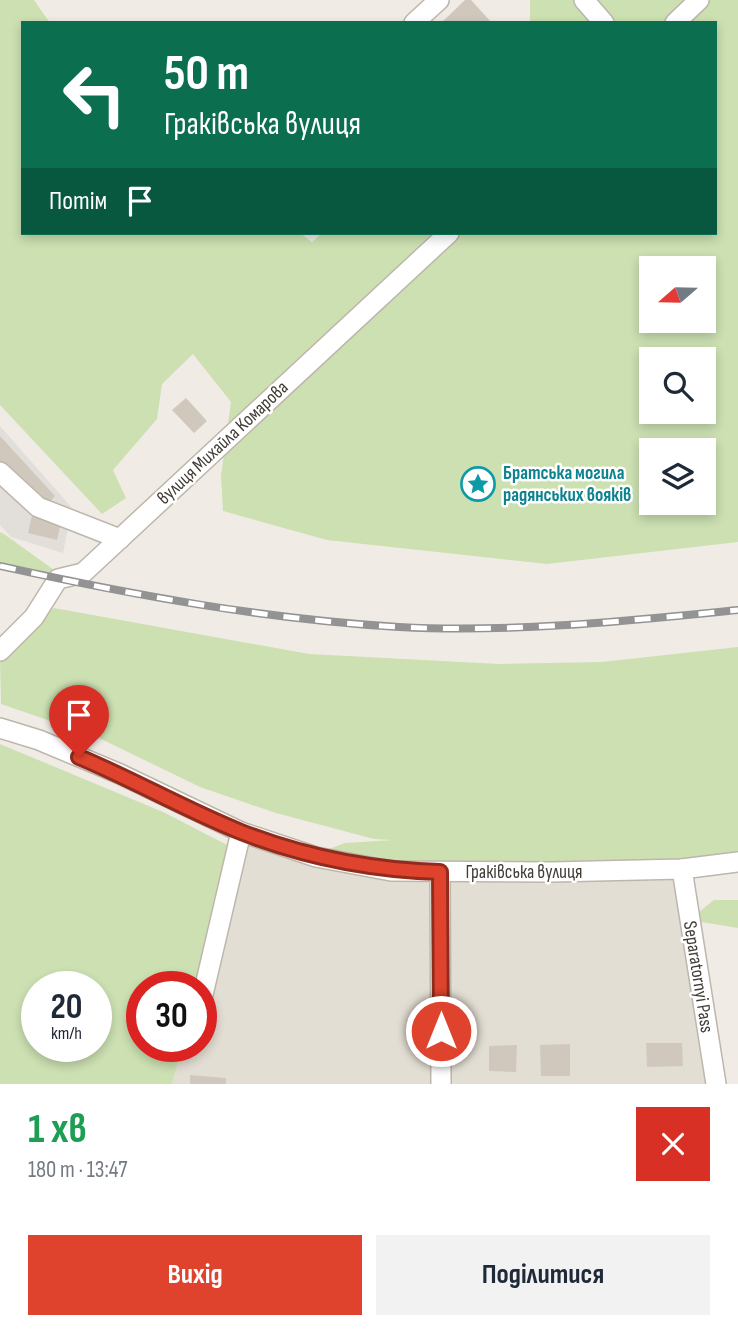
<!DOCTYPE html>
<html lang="uk">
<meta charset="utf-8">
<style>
:root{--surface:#fff;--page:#f2f2f3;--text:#1f2937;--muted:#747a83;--accent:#df432d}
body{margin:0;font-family:"Sofia Sans Condensed",sans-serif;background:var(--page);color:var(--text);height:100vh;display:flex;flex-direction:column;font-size:26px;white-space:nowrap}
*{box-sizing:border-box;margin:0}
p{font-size:23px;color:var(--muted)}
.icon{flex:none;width:38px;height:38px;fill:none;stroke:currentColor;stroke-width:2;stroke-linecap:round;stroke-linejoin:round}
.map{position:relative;height:1084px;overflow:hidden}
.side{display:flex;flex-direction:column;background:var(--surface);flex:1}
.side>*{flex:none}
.guide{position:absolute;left:21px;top:21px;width:696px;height:214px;border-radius:0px;box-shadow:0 4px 10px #0003;background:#0b6e4f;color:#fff;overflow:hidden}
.needle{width:46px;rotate:250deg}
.controls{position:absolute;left:639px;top:256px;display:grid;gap:14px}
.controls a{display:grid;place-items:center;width:77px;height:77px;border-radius:0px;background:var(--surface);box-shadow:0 4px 10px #0003;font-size:35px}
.speed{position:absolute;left:21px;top:971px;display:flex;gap:14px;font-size:35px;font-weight:700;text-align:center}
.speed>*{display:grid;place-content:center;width:91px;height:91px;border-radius:50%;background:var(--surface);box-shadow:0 4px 10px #0003;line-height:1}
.speed small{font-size:18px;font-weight:400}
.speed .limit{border:10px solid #d22;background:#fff;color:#111}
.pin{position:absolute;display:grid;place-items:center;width:60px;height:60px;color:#fff;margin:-72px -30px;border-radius:50% 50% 50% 0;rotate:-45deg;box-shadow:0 0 7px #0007}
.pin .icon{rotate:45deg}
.me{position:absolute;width:77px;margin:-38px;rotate:0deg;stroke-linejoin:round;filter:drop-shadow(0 0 5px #0008)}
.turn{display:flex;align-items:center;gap:24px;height:147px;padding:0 28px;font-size:32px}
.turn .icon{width:91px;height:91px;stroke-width:2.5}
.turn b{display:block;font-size:49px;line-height:60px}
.then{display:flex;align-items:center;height:66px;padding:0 28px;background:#0003;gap:14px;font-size:26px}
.round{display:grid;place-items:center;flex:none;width:74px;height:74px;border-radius:0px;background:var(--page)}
.summary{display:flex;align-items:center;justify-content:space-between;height:119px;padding:0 28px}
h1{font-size:42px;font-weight:700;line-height:52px;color:#1e9e55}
.cta{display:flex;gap:14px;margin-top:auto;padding:14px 28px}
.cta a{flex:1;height:80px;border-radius:0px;background:var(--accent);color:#fff;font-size:28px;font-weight:700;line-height:80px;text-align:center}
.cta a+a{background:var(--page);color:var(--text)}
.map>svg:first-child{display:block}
.residential{fill:#e3ded3}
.industrial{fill:#e2deda}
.green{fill:#cce0b2;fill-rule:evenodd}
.building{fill:#d0c8bc}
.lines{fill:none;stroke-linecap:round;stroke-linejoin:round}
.minor-casing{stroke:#bdb6ac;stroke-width:22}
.minor{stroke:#fff;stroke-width:19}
.rail-casing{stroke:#939393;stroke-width:8}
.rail{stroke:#fff;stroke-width:5;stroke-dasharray:16;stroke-linecap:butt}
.route-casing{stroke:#912c1d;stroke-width:18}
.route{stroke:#df432d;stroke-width:12}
.labels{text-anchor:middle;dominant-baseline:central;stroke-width:5;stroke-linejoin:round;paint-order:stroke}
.street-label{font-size:19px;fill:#413c35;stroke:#fff}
.culture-label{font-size:19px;font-weight:bold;fill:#0d838f;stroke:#fff;text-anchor:start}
</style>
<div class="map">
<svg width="738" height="1084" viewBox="0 0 738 1084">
<rect width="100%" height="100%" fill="#f0ece5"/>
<path class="residential" d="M241 832 316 857 682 869 716 1084H172L182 1047 201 1046V987Z"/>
<path class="industrial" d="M0 426 72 508 63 553 11 537 0 525Z"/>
<g class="green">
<path d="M0 0H34L50 23H23V233H300L312 242 322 233H716V23H530V0H738V542L547 564 327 540 223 511 221 476 231 402 193 354 162 384 157 419 113 470 126 498 102 514 0 405ZM651 268H704V320H651ZM651 359H704V411H651ZM651 450H704V502H651Z"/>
<path d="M0 532 4 534 61 575 0 562Z"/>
<path d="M54 608 309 654 500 664 602 662 738 647V854L654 864 390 866 318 853 345 843 393 840 374 839 276 813 200 787 97 737 1 704 0 657 39 617Z"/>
<path d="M0 744 163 812 237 850 198 987H142V1046L182 1047 172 1084H0ZM37 987H96V1046H37Z"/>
<path d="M714 900H738V928L689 920Z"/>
</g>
<g class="building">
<path d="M465 0H471L492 23H441Z"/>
<path d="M186 398 207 421 194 433 172 410Z"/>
<path d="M0 436 55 496 47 505 0 463Z"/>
<path d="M32 515 61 522 57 540 28 533Z"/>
<path d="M646 1043H682L683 1066 647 1067Z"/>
<path d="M570 1044V1076H541L540 1045Z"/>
<path d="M517 1045 516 1072 489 1071V1046Z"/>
<path d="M190 1075 226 1078V1084H190Z"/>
</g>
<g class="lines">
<g class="minor-casing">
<g id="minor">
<path d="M584 0 604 23"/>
<path d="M414 23 439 0"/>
<path d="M675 23 699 0"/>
<path d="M0 472 38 507 120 539"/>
<path d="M0 651 34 617 58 579 83 573 449 233"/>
<path d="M0 728 39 740 120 774 241 832 316 857 391 871 552 872 682 869 738 862"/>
<path d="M682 869 716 1084"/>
<path d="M440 872 441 1084"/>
<path d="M201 1003 241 832"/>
</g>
</g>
<use href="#minor" class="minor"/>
<g class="rail-casing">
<path id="rail" d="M0 566C132 595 264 619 399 627 512 633 626 621 738 610"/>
</g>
<use href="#rail" class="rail"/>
</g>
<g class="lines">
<g class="route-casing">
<path id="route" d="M79 757C134 780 186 810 241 832 305 857 372 870 440 872L441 1031"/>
</g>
<use href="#route" class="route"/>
</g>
<defs>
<g id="sight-ring" transform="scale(1.75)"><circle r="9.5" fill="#fff" stroke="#0f9aa8" stroke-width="1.5"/><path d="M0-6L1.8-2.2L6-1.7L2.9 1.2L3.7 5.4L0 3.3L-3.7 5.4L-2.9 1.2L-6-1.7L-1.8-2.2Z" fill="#0f9aa8"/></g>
</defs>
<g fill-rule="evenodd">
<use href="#sight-ring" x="478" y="484"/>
</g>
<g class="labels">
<g class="street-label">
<text transform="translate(223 443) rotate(-43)">вулиця Михайла Комарова</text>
<text x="524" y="872">Граківська вулиця</text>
<text transform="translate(698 977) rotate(81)">Separatornyi Pass</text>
</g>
<g class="culture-label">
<text x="503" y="473">Братська могила<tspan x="503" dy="22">радянських вояків</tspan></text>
</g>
</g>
</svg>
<div class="controls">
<a><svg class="needle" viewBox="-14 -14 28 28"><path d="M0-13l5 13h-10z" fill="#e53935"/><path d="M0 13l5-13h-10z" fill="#747a83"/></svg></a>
<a><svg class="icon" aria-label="search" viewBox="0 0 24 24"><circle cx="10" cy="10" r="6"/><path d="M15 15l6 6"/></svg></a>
<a><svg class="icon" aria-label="layers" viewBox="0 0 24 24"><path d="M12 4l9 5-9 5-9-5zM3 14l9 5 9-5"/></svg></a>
</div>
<div class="speed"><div>20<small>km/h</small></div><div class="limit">30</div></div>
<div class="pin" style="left:79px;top:757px;background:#d93025"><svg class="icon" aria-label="arrive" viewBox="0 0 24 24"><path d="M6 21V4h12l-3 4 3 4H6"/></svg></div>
<svg class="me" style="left:441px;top:1031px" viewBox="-20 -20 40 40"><circle r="17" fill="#df432d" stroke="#fff" stroke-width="3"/><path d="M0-11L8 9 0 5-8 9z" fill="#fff"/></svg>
<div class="guide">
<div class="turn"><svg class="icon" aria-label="left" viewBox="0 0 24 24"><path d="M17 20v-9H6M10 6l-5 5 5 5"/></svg><div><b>50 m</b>Граківська вулиця</div></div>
<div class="then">Потім<svg class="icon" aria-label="arrive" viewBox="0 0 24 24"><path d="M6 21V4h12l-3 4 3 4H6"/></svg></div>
</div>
</div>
<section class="side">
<div class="summary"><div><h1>1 хв</h1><p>180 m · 13:47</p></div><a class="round" style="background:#d93025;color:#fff"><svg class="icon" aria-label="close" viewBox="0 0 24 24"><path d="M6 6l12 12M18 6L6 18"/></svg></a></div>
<div class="cta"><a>Вихід</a><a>Поділитися</a></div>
</section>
